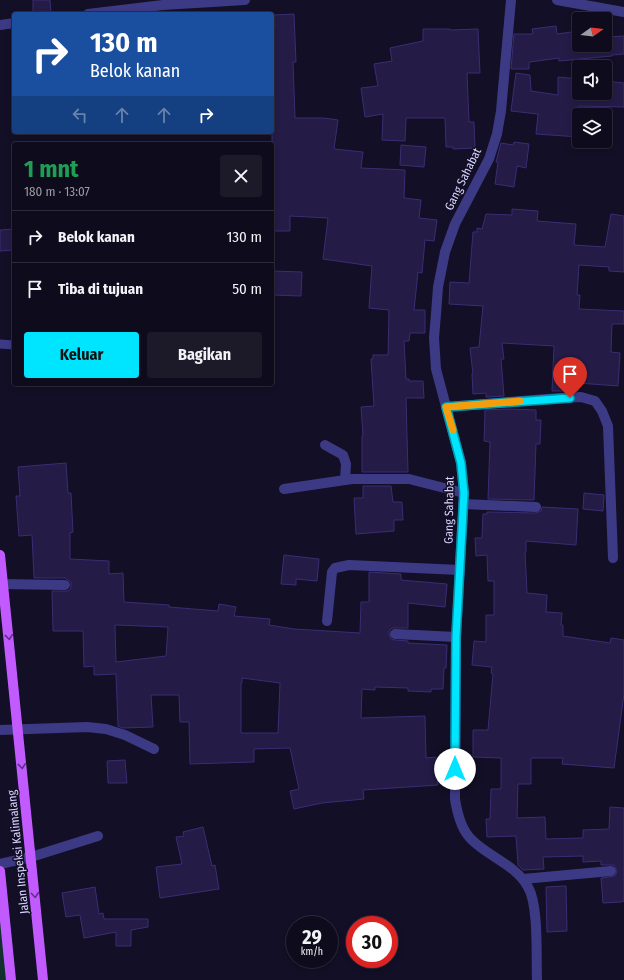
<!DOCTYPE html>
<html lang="id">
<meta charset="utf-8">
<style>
:root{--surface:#0e0b1c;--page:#1c1929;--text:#f1f3f6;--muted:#9b9ba3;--line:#2e2b3b;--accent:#00e5ff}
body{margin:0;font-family:"Fira Sans Condensed",sans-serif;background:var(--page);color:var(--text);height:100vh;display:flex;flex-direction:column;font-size:15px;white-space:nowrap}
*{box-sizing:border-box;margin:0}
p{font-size:13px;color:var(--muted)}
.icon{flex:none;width:22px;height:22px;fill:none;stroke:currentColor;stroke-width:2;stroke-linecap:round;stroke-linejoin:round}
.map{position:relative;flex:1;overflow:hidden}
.side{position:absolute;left:12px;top:142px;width:262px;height:244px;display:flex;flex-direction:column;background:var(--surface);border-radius:4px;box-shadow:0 2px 6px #0003,0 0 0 1px var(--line)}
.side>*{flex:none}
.hud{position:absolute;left:12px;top:12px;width:262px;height:122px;border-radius:4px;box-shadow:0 2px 6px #0003,0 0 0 1px var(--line);background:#1a4fa0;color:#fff;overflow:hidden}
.needle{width:26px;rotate:76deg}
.fabs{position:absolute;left:572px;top:12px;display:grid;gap:8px}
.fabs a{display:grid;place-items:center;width:40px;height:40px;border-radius:4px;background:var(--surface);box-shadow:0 2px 6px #0003,0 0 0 1px var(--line);font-size:20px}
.speed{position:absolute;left:286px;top:916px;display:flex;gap:8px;font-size:20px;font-weight:700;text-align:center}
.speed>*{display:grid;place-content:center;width:52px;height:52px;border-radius:50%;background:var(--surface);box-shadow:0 2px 6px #0003,0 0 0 1px var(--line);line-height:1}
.speed small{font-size:10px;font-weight:400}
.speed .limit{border:6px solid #d22;background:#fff;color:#111}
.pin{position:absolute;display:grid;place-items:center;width:34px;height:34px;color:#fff;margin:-41px -17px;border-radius:50% 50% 50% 0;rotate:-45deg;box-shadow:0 0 4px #0007}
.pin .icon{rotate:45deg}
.me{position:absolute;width:44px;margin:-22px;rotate:0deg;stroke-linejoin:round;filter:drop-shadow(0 0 3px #0008)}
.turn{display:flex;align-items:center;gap:14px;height:84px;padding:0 12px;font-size:18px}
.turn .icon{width:52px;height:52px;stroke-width:2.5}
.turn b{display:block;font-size:28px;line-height:34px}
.lanes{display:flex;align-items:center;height:38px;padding:0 12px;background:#0003;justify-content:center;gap:20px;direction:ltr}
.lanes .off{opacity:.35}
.round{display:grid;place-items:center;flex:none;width:42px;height:42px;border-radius:4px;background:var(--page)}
.overview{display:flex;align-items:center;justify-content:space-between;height:68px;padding:0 12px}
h1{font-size:24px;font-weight:700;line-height:30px;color:#1e9e55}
.button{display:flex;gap:8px;margin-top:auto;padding:8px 12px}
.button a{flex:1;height:46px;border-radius:4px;background:var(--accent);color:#111;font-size:16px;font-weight:700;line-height:46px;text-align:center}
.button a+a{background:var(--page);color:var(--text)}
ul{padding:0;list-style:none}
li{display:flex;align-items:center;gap:12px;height:52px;padding:0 12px;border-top:1px solid var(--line)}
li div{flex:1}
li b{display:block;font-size:15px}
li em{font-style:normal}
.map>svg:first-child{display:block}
.green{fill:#12302f}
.building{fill:#241b47;stroke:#3b2d73;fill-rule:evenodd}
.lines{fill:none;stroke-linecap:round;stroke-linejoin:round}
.service{stroke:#3d3a85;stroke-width:9}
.minor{stroke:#3d3a85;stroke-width:10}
.primary{stroke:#c25bff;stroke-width:10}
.oneway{stroke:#623188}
.route-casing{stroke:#0095a6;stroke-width:10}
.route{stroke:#00e5ff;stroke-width:7}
.slow{stroke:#f59e0b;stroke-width:7}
.labels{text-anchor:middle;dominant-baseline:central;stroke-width:3;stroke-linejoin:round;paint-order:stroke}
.street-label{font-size:12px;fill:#d9d4ff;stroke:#130f26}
</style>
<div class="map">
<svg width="624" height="980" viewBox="0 0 624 980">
<rect width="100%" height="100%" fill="#130f26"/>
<path class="green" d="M0 871 11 980H0Z"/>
<g class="building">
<path d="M33 0H50L51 14H33Z"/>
<path d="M294 14 296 62H293L295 118H324L338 120 334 149 363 152 361 168 405 170 404 198 421 200 419 218 437 220 434 241 425 240 422 273 418 272 414 310H425V333H410L409 341H404L406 379H409V381H423L424 398H406L408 472H362V436H363L361 407 374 406 371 359H373V355H388L389 310 369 308 372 266 323 259 328 218 290 216V231H272V26H275L274 15Z"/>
<path d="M556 26 557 34 579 31V45H605V37L624 36V54L612 55V56L559 61V58L530 62 529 63V69H511L514 34H533L532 29Z"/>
<path d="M423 29H450V30L478 29 480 73H467L469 122H474L475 148 453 149V147H446L445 118H406L405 141 382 140 383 114 365 117 361 88 378 86 374 64 392 61 390 48 423 41Z"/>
<path d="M516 73 530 75 531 91 558 95V77L579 79V93H605V81L624 83V107L579 106V137L536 134 538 114 511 111Z"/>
<path d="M514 142 529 144 526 168 517 166 514 187 495 184 498 162H496L501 143 513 145Z"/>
<path d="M401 145 426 147 424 167 400 165Z"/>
<path d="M512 209 538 211 537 221 576 224 574 245 605 247 611 214 624 216V272L609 271V267L579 265 577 295H580L579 309 624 311V324H612L611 352 620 353 618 386 578 383V391H552L554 346 502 343 504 359H501L504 396 486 397V393L473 394 472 374H473L470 348 479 347 483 306 449 304 450 282 469 283 473 232H477V228L482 229 486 214 512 215Z"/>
<path d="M14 229V250L0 251V230Z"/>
<path d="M272 271 302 272 301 296 272 295Z"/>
<path d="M507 409 536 410V420H541L540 444H536L534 500 488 499 490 442 484 441 485 410Z"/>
<path d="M66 463 68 493H71L73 532 70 533V559L109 561V574L123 573 124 602 169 605V607L218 611 219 604 236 607 234 616 270 619 269 625 294 629 360 633 361 602H369V572L401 574V580L447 584 445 607 408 603V628H392L389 631V634L391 639 395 640 408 641V643L447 645 446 668H444L443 689H431V692L408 691V688L375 687V690L362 689 361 718 425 716 426 758 436 757 438 785 363 790 364 799 322 803 294 809 290 791 299 789 290 748 254 749V762L190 764 189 722H180L179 695H151L153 727 123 728 118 726 116 674 94 675V666L84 667 83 631H53L52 591H68L71 588V582L65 578H34L32 535 19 536 16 496H20L18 467ZM115 625 168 627 166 656 116 662ZM242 678 280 683 278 733H241V683H242Z"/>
<path d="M363 486H391L393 502H402L403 520H394V531L356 534 354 498H363Z"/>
<path d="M584 493 604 495 603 511 583 509Z"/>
<path d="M542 507 578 509 576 545 526 541V552H525L527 593 547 595 546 612 562 613 561 625H563V636L610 643 611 638 624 640V694L614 768 562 764 563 758H531V784H518L517 818 545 817 546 839 583 838V830L609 829 610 807 624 808V901L621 902 603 903 601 878 615 876 617 871 614 865H601V861L583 862V856L543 857 544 869 523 870 518 865 516 836 487 837 486 819H490L491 789H501V758L473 757V730H488L493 674 491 673 492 667 472 665 474 641 486 642V615H494V581H488L487 555 476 556 475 538H482L483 514H487V512L536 513 541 511Z"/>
<path d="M284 555 319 559 317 581 296 579V585L281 584Z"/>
<path d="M125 760 127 783H108L107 761Z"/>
<path d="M203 827 212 866 215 865 219 889 160 898 156 867 182 864 176 837 184 836 183 832Z"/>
<path d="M566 886 567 931 547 932 546 887Z"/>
<path d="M95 887 99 914 103 913 104 919H148V927L131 930V946H116V932L84 938 80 915 66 917 62 893Z"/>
</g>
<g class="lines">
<path class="service" d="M0 344 14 345"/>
<g class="minor">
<path d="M511 0 501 111 497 134 489 159 455 224 445 252 438 287 436 314 434 338 436 369 461 463 464 493 456 637 455 799C457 812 462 831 472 840 489 857 516 865 528 887 539 906 536 956 537 980"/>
<path d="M557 0 624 12"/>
<path d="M88 14 163 5 245 0"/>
<path d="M0 25 14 23"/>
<path d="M446 407 560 398 581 397 595 401 602 411 608 426 613 558"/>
<path d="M325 445 343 455 346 464 345 480"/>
<path d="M284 489 352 479H409L464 493"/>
<path d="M463 504 536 507"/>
<path d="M0 584 65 585"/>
<path d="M327 621 332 572 335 568 349 565 460 570"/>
<path d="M395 634 456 637"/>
<path d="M0 730 87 727 106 729 125 735 154 749"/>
<path d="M0 864 31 857 98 836"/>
<path d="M523 879 611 871"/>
</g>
<g class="primary">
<path d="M0 555 43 980"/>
<path d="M0 871 11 980"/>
</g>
</g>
<defs><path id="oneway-chevron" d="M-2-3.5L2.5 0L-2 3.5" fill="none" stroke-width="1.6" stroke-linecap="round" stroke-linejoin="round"/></defs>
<g class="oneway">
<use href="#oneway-chevron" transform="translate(9 637) rotate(84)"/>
<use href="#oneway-chevron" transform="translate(22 766) rotate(84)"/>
<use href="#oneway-chevron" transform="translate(35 895) rotate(85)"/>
</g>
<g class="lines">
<g class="route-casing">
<path id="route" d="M455 769 456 637 464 493 461 463 446 407 570 398"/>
</g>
<use href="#route" class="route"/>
<path class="slow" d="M453 430 446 407 520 401"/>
</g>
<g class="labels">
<g class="street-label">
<text transform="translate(463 179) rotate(-64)">Gang Sahabat</text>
<text transform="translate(449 510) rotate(-89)">Gang Sahabat</text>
<text transform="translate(18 852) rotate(-96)">Jalan Inspeksi Kalimalang</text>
</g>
</g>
</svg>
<div class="fabs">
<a><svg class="needle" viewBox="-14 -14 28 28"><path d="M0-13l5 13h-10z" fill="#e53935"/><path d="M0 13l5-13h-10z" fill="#9b9ba3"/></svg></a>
<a><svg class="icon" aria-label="sound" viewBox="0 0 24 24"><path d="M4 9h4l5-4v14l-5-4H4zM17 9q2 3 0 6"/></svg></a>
<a><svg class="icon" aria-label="layers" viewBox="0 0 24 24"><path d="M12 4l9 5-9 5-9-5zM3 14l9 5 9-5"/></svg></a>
</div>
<div class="speed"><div>29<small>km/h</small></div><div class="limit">30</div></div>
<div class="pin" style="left:570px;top:398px;background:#d93025"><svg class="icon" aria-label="arrive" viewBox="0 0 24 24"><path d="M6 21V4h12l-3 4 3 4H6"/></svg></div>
<svg class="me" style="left:455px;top:769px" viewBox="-20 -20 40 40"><circle r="19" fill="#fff"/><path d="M0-13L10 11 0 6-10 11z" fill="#00e5ff"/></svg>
<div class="hud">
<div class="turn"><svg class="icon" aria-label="right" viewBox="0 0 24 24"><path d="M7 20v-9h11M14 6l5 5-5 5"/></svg><div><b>130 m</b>Belok kanan</div></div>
<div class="lanes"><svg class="icon off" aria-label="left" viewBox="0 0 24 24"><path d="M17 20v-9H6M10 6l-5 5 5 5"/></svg><svg class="icon off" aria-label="ahead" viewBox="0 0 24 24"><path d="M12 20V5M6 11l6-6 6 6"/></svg><svg class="icon off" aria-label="ahead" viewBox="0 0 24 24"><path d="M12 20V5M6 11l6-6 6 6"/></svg><svg class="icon" aria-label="right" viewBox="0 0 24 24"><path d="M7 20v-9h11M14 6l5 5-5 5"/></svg></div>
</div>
<section class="side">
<div class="overview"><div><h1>1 mnt</h1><p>180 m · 13:07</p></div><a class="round"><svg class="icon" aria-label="close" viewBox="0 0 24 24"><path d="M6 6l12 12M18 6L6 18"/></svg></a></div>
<ul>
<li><svg class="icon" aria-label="right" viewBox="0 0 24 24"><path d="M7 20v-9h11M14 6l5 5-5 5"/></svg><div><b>Belok kanan</b></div><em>130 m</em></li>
<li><svg class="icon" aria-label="arrive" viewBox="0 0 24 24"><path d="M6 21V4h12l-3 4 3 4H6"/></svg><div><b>Tiba di tujuan</b></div><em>50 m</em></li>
</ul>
<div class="button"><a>Keluar</a><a>Bagikan</a></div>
</section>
</div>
